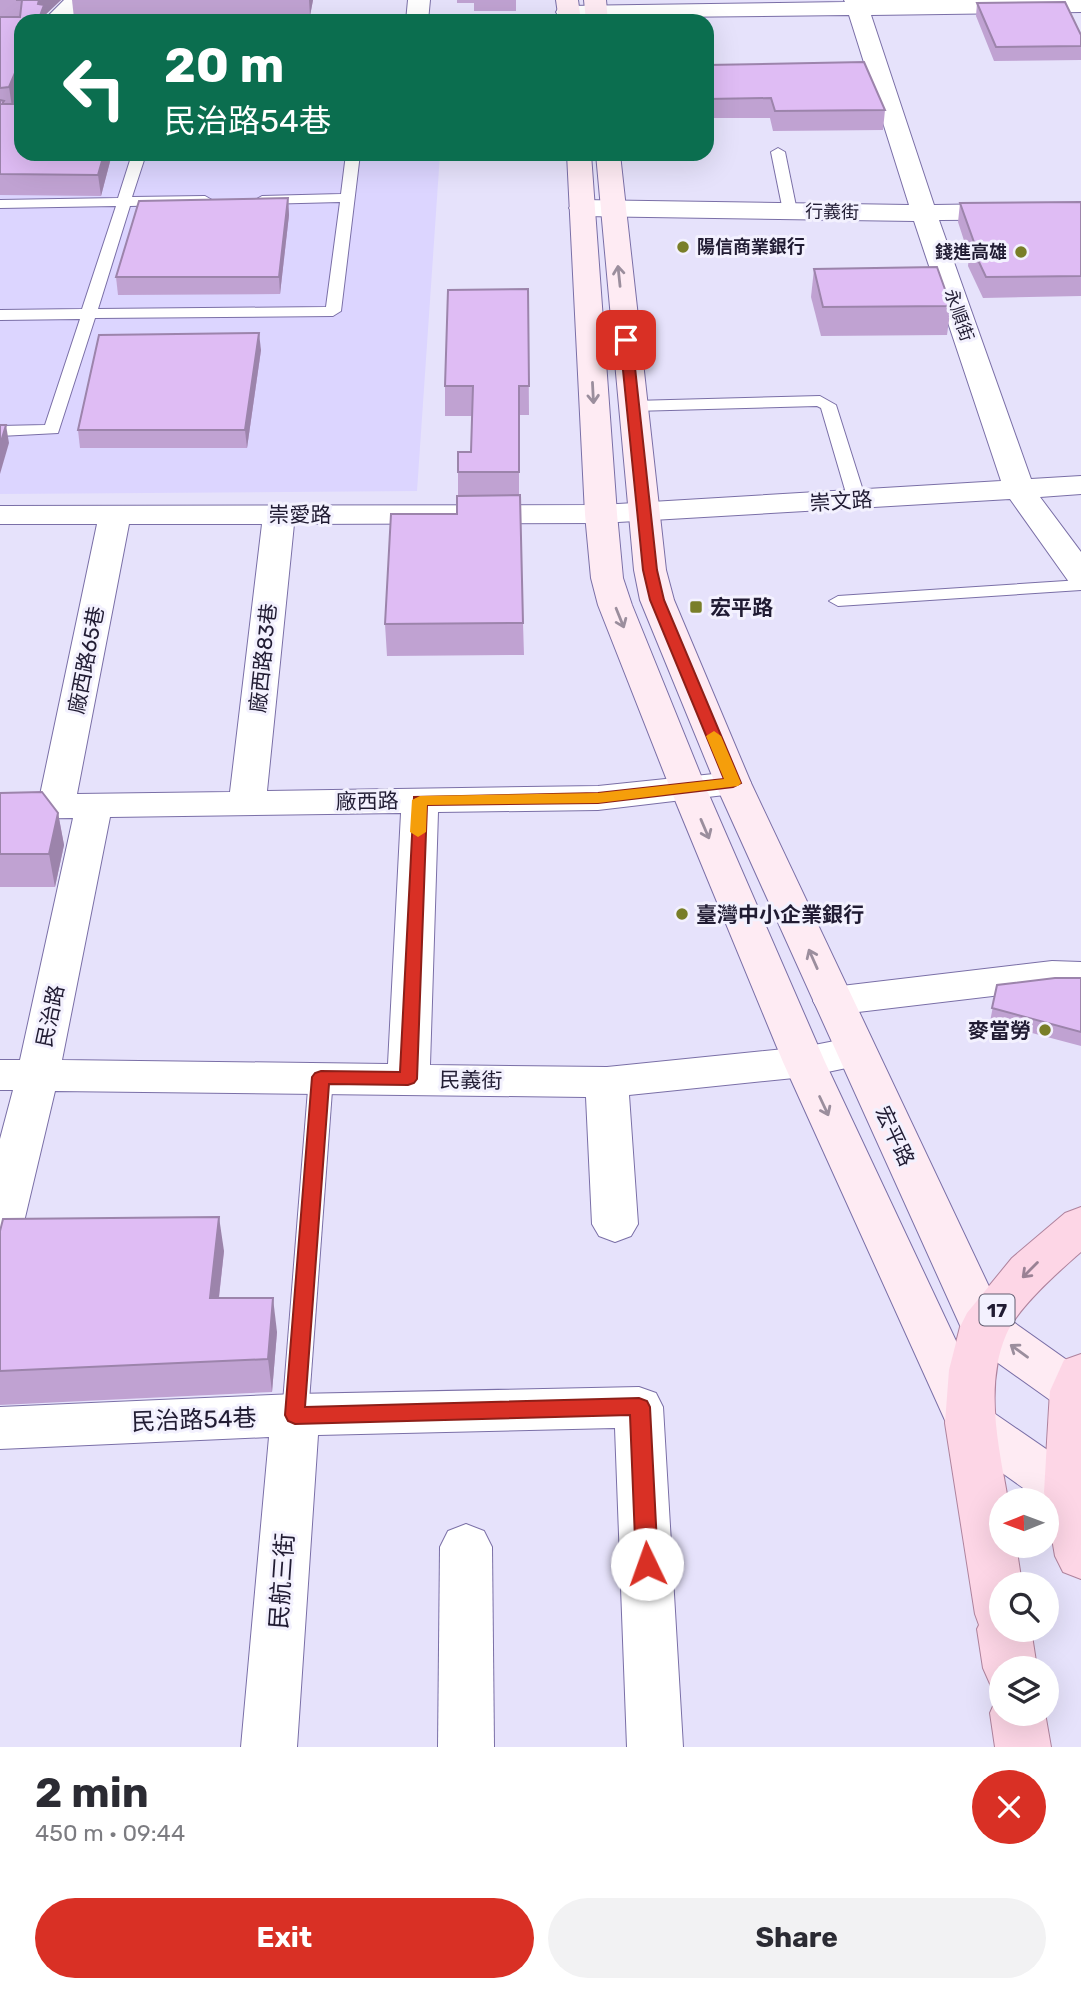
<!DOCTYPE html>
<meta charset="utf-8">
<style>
:root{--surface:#fff;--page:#f2f2f3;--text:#2b2b33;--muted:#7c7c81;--accent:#d93025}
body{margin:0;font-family:Rubik,"Noto Sans TC",sans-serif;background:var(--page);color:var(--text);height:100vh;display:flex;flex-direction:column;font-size:26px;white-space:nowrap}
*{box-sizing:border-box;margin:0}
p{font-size:23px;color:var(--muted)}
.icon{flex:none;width:38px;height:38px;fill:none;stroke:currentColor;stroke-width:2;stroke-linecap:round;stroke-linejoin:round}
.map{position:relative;height:1747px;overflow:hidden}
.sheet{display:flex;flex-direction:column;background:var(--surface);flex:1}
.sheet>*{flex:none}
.guide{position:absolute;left:14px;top:14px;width:700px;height:147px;border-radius:21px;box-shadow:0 7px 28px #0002;background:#0b6e4f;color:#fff;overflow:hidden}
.needle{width:46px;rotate:269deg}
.controls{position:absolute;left:989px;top:1488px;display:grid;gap:14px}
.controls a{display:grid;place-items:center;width:70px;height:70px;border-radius:50%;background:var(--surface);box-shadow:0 7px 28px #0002;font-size:35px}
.pin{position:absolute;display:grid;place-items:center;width:60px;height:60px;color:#fff;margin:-30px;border-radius:14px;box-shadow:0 4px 10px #0006}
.me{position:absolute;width:77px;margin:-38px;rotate:357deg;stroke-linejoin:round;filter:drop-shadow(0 0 5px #0008)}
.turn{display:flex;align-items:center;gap:24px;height:147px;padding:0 35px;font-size:32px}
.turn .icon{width:91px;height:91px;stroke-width:2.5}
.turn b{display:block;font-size:49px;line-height:60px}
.round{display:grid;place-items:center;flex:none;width:74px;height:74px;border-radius:37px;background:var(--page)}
.head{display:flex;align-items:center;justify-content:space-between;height:119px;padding:0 35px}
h1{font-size:42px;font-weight:700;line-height:52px}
.primary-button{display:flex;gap:14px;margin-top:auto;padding:14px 35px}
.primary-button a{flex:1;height:80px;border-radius:42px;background:var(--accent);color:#fff;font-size:28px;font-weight:700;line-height:80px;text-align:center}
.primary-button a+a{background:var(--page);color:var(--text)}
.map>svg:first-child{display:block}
.built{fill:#dcd5ff}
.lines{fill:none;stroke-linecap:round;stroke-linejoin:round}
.lane-casing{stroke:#7a6fa7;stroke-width:2}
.street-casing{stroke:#7a6fa7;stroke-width:2}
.secondary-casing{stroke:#7a6fa7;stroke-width:2}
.primary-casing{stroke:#af839d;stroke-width:2}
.lane{fill:#fff;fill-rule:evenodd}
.street{fill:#fff;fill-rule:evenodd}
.secondary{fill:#feebf3;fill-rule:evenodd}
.primary{fill:#fdd6e6;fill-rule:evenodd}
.wall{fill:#c0a2d2}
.shaded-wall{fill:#9c84ab}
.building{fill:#dfbcf4;stroke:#9c84ab;stroke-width:2}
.oneway{stroke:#9b8e9d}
.oneway2{stroke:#9a8295}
.route{fill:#d93025;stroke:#8d1f18;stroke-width:2}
.slow{fill:#f59e0b}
.poi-dot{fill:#797e28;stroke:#f3f1fe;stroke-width:2.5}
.labels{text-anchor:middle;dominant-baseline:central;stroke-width:6;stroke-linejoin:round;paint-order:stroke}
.far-street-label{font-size:18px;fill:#211c33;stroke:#f3f1fe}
.far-poi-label{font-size:18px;font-weight:bold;fill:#211c33;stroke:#f3f1fe;text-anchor:start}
.shield{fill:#f3f1fe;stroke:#605c70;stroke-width:2}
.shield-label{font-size:19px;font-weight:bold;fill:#211c33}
.street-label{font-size:21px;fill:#211c33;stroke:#f3f1fe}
.poi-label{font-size:21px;font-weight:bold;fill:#211c33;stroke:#f3f1fe;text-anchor:start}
.near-street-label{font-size:24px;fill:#211c33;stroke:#f3f1fe}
</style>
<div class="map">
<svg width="1081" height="1747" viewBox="0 0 1081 1747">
<rect width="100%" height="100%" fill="#e6e2fb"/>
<path class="built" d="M0 31H21V154H440L417 491 0 494Z"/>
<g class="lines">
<g class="lane-casing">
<g id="lane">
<path d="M778 148 785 152 797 211 790 215 783 211 771 152Z"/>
<path d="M132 154H146L132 197 205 196 212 200 205 204 130 206 98 309 326 307 340 202 262 204 255 200 262 196 341 194 346 154H360L341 311 333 316 95 318 58 433 0 436V426L45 425 80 319 0 320V310L82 309 116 206 0 208V200L118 198Z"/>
<path d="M820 396 836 405 866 500 863 504 857 505 848 500 821 408 817 406 633 411 625 406 633 401Z"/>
<path d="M1081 580V590L838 606 829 601 838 596Z"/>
<path d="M321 1069 329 1071 333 1077 308 1415 304 1423 295 1426 286 1423 282 1415 309 1077 313 1071Z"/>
</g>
</g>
<g class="street-casing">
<g id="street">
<path d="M64 0H88L67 21H43Z"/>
<path d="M408 0H430L428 21H406Z"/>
<path d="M844 0H1081V12L871 15 934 205 1081 203V219L939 220 1031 479 1081 476V494L1040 497 1081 552V585L1069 582 1010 499 601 523 294 524 267 791 598 786 733 772 746 775 751 783 746 791 733 794 598 810 438 812 430 1065 607 1067 804 1047 855 1037 870 1041 876 1052 870 1063 804 1077 629 1095 638 1224 631 1236 615 1242 599 1236 592 1224 586 1097 55 1091 23 1226 16 1238 0 1244V1139L13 1090H0V1060H20L73 818 0 819V795H40L97 524H0V506L601 505 1001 481 914 221 582 216 573 213 569 208 573 203 582 200 909 205 849 15 567 18 559 17 556 12 559 7 567 6 845 2ZM129 524H262L230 792 77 794ZM401 813 388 1064 62 1060 110 817Z"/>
<path d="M1052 961 1081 962V990L1052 989 833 1015 819 1011 813 1001 819 991 833 987Z"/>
<path d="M639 1387 656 1393 663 1407 683 1747H627L615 1428 318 1435 297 1747H241L269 1437 0 1449V1407L295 1394Z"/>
<path d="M466 1524 484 1531 492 1547 494 1747H438L440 1547 448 1531Z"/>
</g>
</g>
<g class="secondary-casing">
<g id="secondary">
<path d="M556 0H578L581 21H559Z"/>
<path d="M584 0H606L608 21H586Z"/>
<path d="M567 154H591L617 514 623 578 632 605 706 788 825 1062 988 1409 1081 1473V1510C1068 1514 1058 1512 1046 1504V1500H1040L953 1438 783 1062 670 788 598 605 591 578 585 514Z"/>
<path d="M596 154H620L666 570 674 600 751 783 1002 1314 1081 1370V1409L1074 1411 1057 1405 967 1341 715 783 640 600 634 570Z"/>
</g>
</g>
<g class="primary-casing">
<g id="primary">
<path d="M1081 1207V1252C1059 1271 1017 1308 1006 1335 984 1387 999 1447 1008 1500H1001V1545H1016L1022 1584H1001V1629H1031L1037 1668H1001V1689L991 1686 983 1668 977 1629 979 1625 975 1614 945 1423 949 1370 960 1327 967 1313 1012 1258 1065 1213Z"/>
<path d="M1081 1354V1579L1063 1572 1055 1556 1044 1492 1050 1391 1064 1360Z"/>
<path d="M1001 1694V1713H1045L1051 1747H995L990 1713 998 1695Z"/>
</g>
</g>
<use href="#lane" class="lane"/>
<use href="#street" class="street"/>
<use href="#secondary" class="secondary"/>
<use href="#primary" class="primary"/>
</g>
<g class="wall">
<path d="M0 0H61L45 15 46 21H21L14 104 21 154H112L101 196 0 195Z"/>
<path d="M72 0H313L310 16 74 18Z"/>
<path d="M457 0H516V11H474V3H457Z"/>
<path d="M977 3 1081 35V60L994 61 976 16Z"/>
<path d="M707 65 885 110 883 130 773 131 770 118H707Z"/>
<path d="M288 198 289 215 280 294 118 295 116 277Z"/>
<path d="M1081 202V296L983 298 968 266 969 256 958 222 960 203Z"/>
<path d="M814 269 951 306 947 335 821 336 811 297Z"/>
<path d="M528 289 529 415H519V495L524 655 387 656 385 624 457 514 458 496V472L471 452 472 416H445V386Z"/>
<path d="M261 350 247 448H80L78 430Z"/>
<path d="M0 793 58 813 64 845 55 887H0Z"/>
<path d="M1081 978V1046L990 1022 997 985Z"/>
<path d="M0 1231 224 1251 219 1298 277 1332 272 1392 0 1405Z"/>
</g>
<g class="shaded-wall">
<path d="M39 0H61L45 15 46 21H38Z"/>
<path d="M309 0H313L310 16Z"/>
<path d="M21 59V86L12 107 9 87Z"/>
<path d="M104 154H112L101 196 98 175Z"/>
<path d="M288 198 289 215 280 294 279 277Z"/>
<path d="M259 333 261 350 247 448 245 430Z"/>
<path d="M6 425 9 443 0 474V445Z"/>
<path d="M58 813 64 845 55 887 49 854Z"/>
<path d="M219 1217 224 1251 215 1331 210 1298Z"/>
<path d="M273 1298 277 1332 272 1392 268 1359Z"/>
</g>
<g class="building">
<path d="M16 0H39L38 4 44 5 38 21H21V59L9 87 0 88V17H20L22 0Z"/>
<path d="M1065 2 1081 35V46L996 47 977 3Z"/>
<path d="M864 62 885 110 775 111 771 98 707 99V65Z"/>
<path d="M0 100 4 101 2 104H21V154H104L98 175 0 174Z"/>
<path d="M288 198 279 277H116L139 201Z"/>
<path d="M1081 202V276L986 277 971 245H975L960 203Z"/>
<path d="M937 267 951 306 823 307 814 269Z"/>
<path d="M528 289 529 386H519V472H458V452H471L473 386H445L448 290Z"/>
<path d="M259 333 245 430H78L99 335Z"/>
<path d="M0 425H6L0 445Z"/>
<path d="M520 495 523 623 385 624 391 514H457V496Z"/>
<path d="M42 792 58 813 49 854H0V793Z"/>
<path d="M1055 978H1081V1032L992 1008 997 985Z"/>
<path d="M219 1217 210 1298H273L268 1359 0 1371V1231L3 1219Z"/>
</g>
<defs><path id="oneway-shaft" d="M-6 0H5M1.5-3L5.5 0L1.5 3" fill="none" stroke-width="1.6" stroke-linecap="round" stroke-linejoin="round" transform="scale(1.75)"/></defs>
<g class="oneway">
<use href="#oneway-shaft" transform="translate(619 276) rotate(-96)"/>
<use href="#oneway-shaft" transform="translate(593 393) rotate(87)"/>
<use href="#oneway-shaft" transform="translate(620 618) rotate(68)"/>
<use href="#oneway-shaft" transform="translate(705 829) rotate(67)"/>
<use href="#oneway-shaft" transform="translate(813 959) rotate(-114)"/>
<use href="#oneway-shaft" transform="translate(824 1106) rotate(65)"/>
<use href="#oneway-shaft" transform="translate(1019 1351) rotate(-144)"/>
</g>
<use class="oneway2" href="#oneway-shaft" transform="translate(1030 1270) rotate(135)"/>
<path class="route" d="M626 336 632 340 657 570 664 600 741 783 733 787 598 803 427 805 417 1079 414 1083 408 1085 329 1084 305 1407 639 1398 647 1401 650 1407 658 1564 654 1571 647 1573 639 1571 636 1564 630 1415 295 1424 288 1421 285 1415 312 1077 315 1073 321 1071 400 1072 414 797 598 793 724 779 650 600 643 570 620 340Z"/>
<path class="slow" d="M714 731 721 736 741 783 738 786 598 803 427 805 426 832 418 837 410 832 412 800 420 796 598 793 724 779 706 736Z"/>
<g class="poi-dot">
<circle cx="683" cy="247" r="7"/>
<circle cx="1021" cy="252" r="7"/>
<rect x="689" y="600" width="14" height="14" rx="3.5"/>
<circle cx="682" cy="914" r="7"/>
<circle cx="1045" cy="1030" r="7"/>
</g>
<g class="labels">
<g class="far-street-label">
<text transform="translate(832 212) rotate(1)">行義街</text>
<text transform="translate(959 315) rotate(71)">永順街</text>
</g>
<g class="far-poi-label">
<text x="697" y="247">陽信商業銀行</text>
<text x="1007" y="252" text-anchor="end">錢進高雄</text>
</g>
<rect class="shield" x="979.5" y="1294.5" width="35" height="31" rx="5"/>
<g class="shield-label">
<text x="997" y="1310">17</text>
</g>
<g class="street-label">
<text transform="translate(841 501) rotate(-4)">崇文路</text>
<text x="300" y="514">崇愛路</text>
<text transform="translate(263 658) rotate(-84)">廠西路83巷</text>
<text transform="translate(86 660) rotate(-79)">廠西路65巷</text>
<text transform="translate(367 801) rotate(-1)">廠西路</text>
<text transform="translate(50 1016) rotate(-78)">民治路</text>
<text transform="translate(471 1080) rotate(1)">民義街</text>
<text transform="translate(895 1136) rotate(65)">宏平路</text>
</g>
<g class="poi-label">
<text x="710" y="607">宏平路</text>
<text x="696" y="914">臺灣中小企業銀行</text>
<text x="1031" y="1030" text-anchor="end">麥當勞</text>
</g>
<g class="near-street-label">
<text transform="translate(194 1420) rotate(-2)">民治路54巷</text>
<text transform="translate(282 1581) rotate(-86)">民航三街</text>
</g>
</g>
</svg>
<div class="controls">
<a><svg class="needle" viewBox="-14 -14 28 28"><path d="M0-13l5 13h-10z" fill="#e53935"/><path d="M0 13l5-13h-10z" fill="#7c7c81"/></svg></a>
<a><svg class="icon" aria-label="search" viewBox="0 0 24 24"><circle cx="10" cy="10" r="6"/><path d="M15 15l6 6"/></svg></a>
<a><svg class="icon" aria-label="layers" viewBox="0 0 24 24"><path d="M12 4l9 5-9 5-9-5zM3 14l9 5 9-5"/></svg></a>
</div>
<div class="pin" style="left:626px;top:340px;background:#d93025"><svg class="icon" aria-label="arrive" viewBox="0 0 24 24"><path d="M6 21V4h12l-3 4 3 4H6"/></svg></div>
<svg class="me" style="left:647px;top:1564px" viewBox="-20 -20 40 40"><circle r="19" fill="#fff"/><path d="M0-13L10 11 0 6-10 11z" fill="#d93025"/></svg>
<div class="guide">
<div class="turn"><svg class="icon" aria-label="left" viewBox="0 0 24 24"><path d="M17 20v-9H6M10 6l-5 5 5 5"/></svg><div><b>20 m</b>民治路54巷</div></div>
</div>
</div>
<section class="sheet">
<div class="head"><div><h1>2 min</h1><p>450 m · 09:44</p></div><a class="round" style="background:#d93025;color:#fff"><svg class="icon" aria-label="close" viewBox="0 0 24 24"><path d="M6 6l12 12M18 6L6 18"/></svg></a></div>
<div class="primary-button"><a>Exit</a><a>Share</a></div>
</section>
